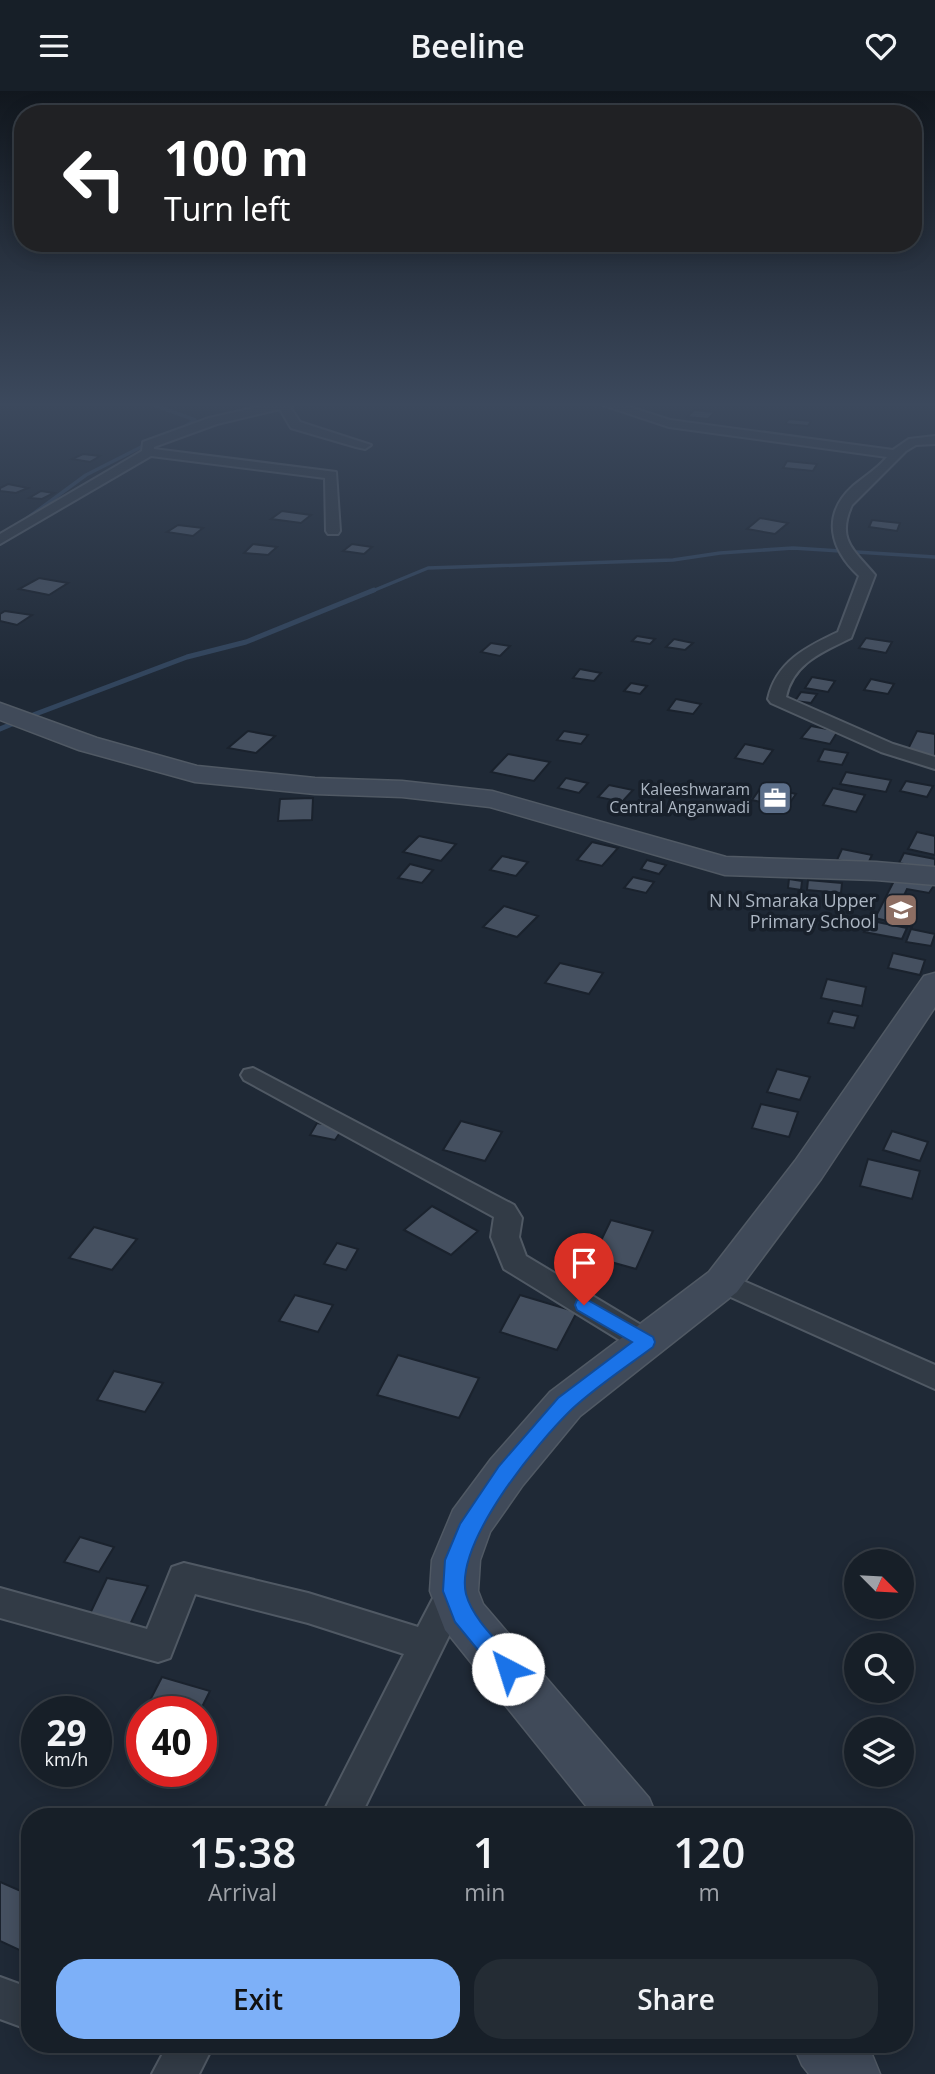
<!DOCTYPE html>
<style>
:root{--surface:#171f28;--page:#242c34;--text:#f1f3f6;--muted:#9ea2a8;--line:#363d45;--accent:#7db0f8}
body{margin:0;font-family:"Open Sans",sans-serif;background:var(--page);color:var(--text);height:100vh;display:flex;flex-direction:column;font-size:26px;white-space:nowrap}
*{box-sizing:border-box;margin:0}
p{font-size:23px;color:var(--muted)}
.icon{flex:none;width:38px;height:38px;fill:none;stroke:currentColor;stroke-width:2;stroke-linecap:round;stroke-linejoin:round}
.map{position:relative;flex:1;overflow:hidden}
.details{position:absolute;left:21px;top:1717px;width:892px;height:245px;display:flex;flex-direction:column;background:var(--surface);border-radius:28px;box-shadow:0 4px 18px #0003,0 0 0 2px var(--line)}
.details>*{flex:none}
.top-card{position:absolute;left:14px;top:14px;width:908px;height:147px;border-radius:28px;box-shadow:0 4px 18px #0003,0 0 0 2px var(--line);background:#202124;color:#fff;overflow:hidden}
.needle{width:46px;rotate:114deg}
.controls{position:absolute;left:844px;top:1458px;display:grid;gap:14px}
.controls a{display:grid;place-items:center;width:70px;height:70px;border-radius:50%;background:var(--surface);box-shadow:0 4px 18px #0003,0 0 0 2px var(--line);font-size:35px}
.speed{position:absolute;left:21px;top:1605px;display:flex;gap:14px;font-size:35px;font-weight:700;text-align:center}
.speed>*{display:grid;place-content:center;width:91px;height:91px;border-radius:50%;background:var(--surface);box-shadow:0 4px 18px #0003,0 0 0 2px var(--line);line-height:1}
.speed small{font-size:18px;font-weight:400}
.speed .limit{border:10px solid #d22;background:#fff;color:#111}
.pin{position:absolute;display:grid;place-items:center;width:60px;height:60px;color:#fff;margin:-72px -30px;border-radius:50% 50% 50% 0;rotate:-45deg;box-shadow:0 0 7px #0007}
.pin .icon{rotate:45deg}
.me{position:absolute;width:77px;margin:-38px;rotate:320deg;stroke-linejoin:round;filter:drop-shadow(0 0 5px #0008)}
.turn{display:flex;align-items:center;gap:24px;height:147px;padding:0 35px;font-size:32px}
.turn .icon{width:91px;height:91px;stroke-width:2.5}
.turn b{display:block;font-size:49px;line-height:60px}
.eta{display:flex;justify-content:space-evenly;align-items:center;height:119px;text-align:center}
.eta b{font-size:42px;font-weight:600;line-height:49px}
.action{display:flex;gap:14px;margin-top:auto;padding:14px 35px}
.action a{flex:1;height:80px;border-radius:28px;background:var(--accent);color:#111;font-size:28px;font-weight:600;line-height:80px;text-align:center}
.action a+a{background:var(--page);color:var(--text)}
header{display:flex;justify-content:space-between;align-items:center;height:91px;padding:0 35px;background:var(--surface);font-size:32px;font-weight:600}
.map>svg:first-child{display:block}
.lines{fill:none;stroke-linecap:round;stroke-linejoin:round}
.stream-far1{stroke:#32455d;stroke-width:3.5}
.stream{stroke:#32455d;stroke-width:5}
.building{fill:#455060;stroke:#1a222d;stroke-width:2}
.street-casing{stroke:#505964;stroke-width:4}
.secondary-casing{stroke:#505964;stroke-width:3}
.street{fill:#323b46;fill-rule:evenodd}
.secondary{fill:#404a59;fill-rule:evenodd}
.route{fill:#1a73e8;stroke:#114b97;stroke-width:2}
.labels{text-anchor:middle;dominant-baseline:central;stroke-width:7;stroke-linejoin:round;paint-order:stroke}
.far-poi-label{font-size:16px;fill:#acb6c3;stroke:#18202b;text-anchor:end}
.poi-label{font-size:18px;fill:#acb6c3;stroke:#18202b;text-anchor:end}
</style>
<header><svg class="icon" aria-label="menu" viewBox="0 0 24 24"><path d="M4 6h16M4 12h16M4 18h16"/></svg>Beeline<svg class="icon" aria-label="heart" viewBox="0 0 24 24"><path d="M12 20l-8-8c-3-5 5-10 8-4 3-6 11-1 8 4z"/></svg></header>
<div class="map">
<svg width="935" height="1983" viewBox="0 0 935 1983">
<rect width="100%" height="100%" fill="#1f2936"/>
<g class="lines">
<g class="stream-far1">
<path d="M152 313 195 329 181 338"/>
<path d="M22 431 86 384 151 351"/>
<path d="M370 501 428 477 673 469 720 462 793 457 935 466"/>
</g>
<g class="stream">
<path d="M33 624 187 566 246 551 374 499"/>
<path d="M0 638 12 633"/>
</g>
</g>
<g class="building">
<path d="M694 319 715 321 708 328 687 326Z"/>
<path d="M789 328 811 330 808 335 785 333Z"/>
<path d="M83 363 100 365 90 371 72 368Z"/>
<path d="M787 370 817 373 813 380 783 377Z"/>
<path d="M8 393 28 397 16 402 0 400V397Z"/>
<path d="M41 400 54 402 42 408 29 407Z"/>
<path d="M282 420 311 424 301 432 271 428Z"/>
<path d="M760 427 788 432 775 443 747 438Z"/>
<path d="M872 429 900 432 897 440 869 436Z"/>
<path d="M178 434 203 437 193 445 167 441Z"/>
<path d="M253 453 277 456 268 464 244 462Z"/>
<path d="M352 453 372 456 364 463 343 460Z"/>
<path d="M39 487 68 492 49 504 19 498Z"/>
<path d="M5 520 32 524 17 534 0 530V523Z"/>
<path d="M637 545 655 548 650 553 632 550Z"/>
<path d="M866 547 892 551 886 562 859 557Z"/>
<path d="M674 548 693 552 685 559 666 556Z"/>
<path d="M491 552 510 555 500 565 481 561Z"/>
<path d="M580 578 601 582 594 590 573 587Z"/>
<path d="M812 586 835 590 828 601 805 597Z"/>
<path d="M871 588 894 593 888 603 864 599Z"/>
<path d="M631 592 647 595 640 603 624 600Z"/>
<path d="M801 601 817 603 811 612 795 610Z"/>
<path d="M676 608 701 613 693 623 668 619Z"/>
<path d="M811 635 838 640 830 653 801 647Z"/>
<path d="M248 640 275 645 256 662 228 657Z"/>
<path d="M564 640 588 644 581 653 557 649Z"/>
<path d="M917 640 935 643V667L906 662Z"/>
<path d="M745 653 773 659 763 673 735 667Z"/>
<path d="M824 658 848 662 842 674 818 670Z"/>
<path d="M508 663 550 671 534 690 491 681Z"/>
<path d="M846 681 891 689 886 701 840 693Z"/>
<path d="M566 687 588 692 579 702 558 697Z"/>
<path d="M906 690 933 695 927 706 900 700Z"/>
<path d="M609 694 633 699 622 711 598 706Z"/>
<path d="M762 695 796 703 786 717 752 709Z"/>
<path d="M833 697 865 704 856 721 823 714Z"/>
<path d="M313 707 312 729 278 730 280 708Z"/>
<path d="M917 741 935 745V764L908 758Z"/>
<path d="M419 745 456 753 441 770 403 761Z"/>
<path d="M592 751 618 757 602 775 577 769Z"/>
<path d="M842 758 872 764 867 775 837 769Z"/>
<path d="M904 762 935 768V780L899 772Z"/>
<path d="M502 765 528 771 516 785 490 779Z"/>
<path d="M647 769 666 774 659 783 641 778Z"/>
<path d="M410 773 433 779 422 792 398 787Z"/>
<path d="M897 784 935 793 929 802 907 798 896 821 914 825 912 836 875 827Z"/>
<path d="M633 786 654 791 646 802 624 797Z"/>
<path d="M789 788 802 790 801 799 788 797Z"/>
<path d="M808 789 842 792 841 802 807 799Z"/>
<path d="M504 815 538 825 517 846 483 836Z"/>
<path d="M872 830 907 837 902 848 864 841Z"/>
<path d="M911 838 935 843 931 855 906 851Z"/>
<path d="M893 862 925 869 920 884 888 877Z"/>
<path d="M560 872 603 882 589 903 545 892Z"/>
<path d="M827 888 866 896 862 915 821 907Z"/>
<path d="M833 920 858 925 854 937 828 932Z"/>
<path d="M777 978 810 986 800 1009 767 1001Z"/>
<path d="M761 1013 798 1021 789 1046 752 1037Z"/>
<path d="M461 1030 502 1041 485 1070 443 1059Z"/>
<path d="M317 1032 343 1037 335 1049 310 1044Z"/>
<path d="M892 1040 928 1051 920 1070 883 1059Z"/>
<path d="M868 1068 920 1080 912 1108 860 1095Z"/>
<path d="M432 1115 478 1140 451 1164 404 1139Z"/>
<path d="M611 1129 653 1140 636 1178 593 1166Z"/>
<path d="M94 1136 137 1148 112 1179 69 1167Z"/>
<path d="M337 1152 358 1158 346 1179 324 1173Z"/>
<path d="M295 1204 333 1214 318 1241 279 1230Z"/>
<path d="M520 1204 577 1221 557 1259 500 1241Z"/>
<path d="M398 1264 479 1287 459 1327 377 1304Z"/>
<path d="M114 1280 163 1292 145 1321 97 1309Z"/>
<path d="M80 1446 114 1456 99 1481 64 1471Z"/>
<path d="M107 1487 148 1495 128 1538 87 1529Z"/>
<path d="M162 1586 210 1600 200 1620 145 1619Z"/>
<path d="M0 1791 30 1804V1864L0 1850Z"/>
</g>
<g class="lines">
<g class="street-casing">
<g id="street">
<path d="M271 313H294L290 316 300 331 371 354 365 358 356 356 291 337 280 318 217 333 154 356V358L336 381 340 440 338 443H328L326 440 325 387 151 365 0 453V443L142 360 143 351 209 327Z"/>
<path d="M600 313H620L670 329 893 359 909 348 935 345V353L916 354 906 360 852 414C836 449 854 459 875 484L851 547C823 561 793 572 786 606L893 653 935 666V678L881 661 771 612 768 608C776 571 806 556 838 541L859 485C830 458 821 424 853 395 865 385 877 378 887 366L669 336Z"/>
<path d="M253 977 514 1114 522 1127 519 1146 526 1165 656 1243 661 1251 656 1259 646 1262 636 1259 504 1178 491 1146 494 1126 244 989 241 984 244 979Z"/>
<path d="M723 1181 935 1274V1298L713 1198 709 1191 713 1184Z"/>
<path d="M184 1472 308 1502 418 1536 442 1490 454 1485 466 1490 471 1500 360 1726H321L404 1563 308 1532 195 1503 170 1567 158 1571 0 1527V1497L147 1538 172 1476Z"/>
<path d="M0 1886 30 1897V1939L0 1928Z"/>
<path d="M168 1953H214L199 1983H152Z"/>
</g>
</g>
<g class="secondary-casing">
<g id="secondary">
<path d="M0 612 97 647 197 675 315 687 402 690 492 700 726 766 876 771 935 776V794L876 789 725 784 490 716 402 706 315 703 195 691 79 659 0 629Z"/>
<path d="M935 882V916L821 1088 737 1201 580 1325 523 1394 490 1441 480 1469 478 1500 483 1513 649 1707 657 1726H595L445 1539 430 1500 432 1469 453 1419 491 1368 550 1301 709 1181 795 1070 924 885Z"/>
<path d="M793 1953H863L871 1961 880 1983H809L802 1974Z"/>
</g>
</g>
<use href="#street" class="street"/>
<use href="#secondary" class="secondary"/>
</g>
<linearGradient id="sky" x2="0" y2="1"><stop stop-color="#11171e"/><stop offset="0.53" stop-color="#3c495d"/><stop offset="1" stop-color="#3c495d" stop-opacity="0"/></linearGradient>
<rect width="935" height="591" fill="url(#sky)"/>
<path class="route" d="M584 1207 653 1246 655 1251 653 1256C626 1276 597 1295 572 1318 537 1352 454 1452 466 1503 473 1529 499 1551 516 1571L519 1578 516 1586 508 1589 500 1586 455 1531 443 1500 445 1469 460 1433 499 1375 558 1307 632 1251 577 1219 575 1214 577 1209Z"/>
<defs>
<g id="office-square" transform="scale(1.75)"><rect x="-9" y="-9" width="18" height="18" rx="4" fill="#5c6f8a" stroke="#18202b"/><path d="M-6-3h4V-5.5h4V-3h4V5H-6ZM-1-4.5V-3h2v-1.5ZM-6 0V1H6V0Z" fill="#fff"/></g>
<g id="school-square" transform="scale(1.75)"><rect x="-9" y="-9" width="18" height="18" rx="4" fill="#8d6e63" stroke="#18202b"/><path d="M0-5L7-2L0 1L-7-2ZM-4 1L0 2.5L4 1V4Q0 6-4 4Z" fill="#fff"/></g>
</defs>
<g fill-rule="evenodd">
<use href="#office-square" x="775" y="707"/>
<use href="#school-square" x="901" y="819"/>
</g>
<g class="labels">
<g class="far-poi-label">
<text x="750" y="698">Kaleeshwaram<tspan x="750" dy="18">Central Anganwadi</tspan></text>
</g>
<g class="poi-label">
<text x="876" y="809">N N Smaraka Upper<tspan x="876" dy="21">Primary School</tspan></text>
</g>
</g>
</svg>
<div class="controls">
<a><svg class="needle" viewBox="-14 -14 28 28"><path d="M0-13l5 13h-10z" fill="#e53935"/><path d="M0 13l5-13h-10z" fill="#9ea2a8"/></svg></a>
<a><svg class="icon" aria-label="search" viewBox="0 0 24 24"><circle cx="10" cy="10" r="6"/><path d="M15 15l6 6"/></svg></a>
<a><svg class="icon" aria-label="layers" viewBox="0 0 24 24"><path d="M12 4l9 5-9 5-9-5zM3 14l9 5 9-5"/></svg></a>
</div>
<div class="speed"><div>29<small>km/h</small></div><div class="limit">40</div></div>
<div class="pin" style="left:584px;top:1214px;background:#d93025"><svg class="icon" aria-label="arrive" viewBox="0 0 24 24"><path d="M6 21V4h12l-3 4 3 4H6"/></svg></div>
<svg class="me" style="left:508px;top:1578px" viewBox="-20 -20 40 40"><circle r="19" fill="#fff"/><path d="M0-13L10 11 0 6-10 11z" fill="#1a73e8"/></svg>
<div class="top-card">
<div class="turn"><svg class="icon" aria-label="left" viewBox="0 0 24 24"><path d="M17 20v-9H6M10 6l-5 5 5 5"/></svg><div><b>100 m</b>Turn left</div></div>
</div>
<section class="details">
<div class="eta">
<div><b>15:38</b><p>Arrival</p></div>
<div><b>1</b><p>min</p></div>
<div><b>120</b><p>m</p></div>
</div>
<div class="action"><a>Exit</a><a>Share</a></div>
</section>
</div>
